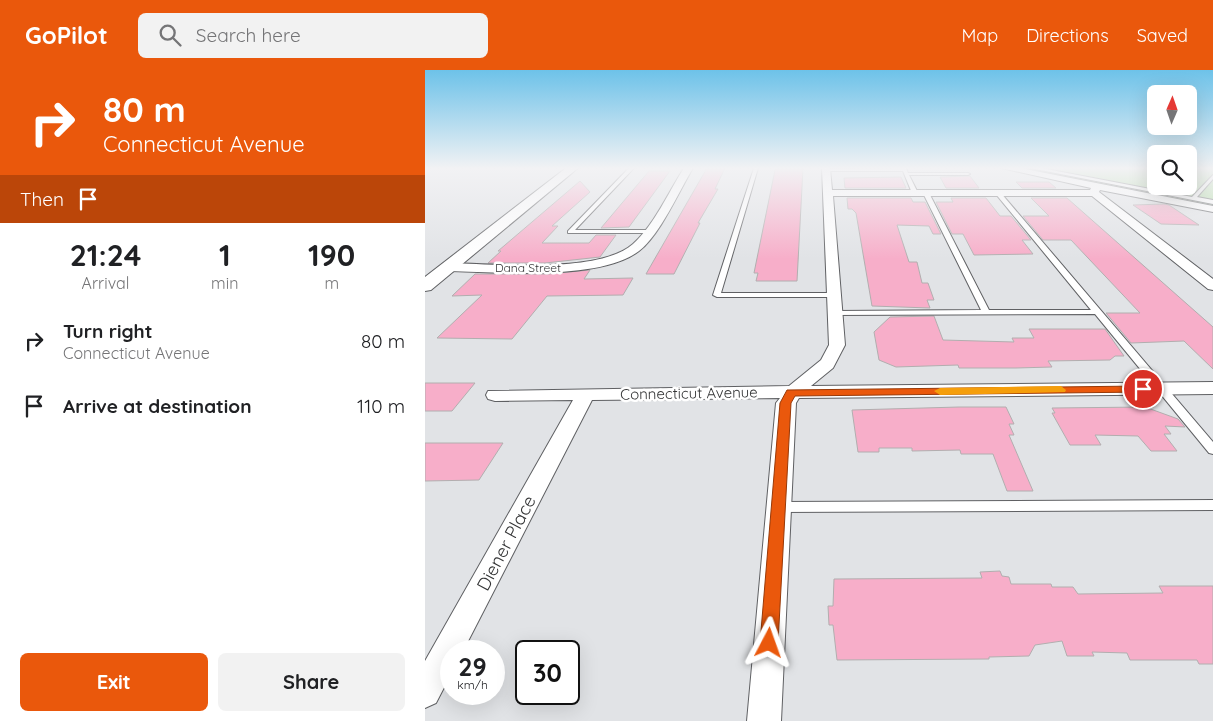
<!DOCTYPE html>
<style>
:root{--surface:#fff;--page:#f2f2f2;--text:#202124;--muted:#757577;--accent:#ea580c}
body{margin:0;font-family:Quicksand,sans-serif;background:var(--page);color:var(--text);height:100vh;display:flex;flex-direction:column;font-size:19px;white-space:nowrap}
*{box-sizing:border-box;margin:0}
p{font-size:16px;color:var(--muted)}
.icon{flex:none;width:28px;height:28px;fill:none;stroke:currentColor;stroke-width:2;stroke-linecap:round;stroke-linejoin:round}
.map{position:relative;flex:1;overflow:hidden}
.panel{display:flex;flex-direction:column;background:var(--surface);width:425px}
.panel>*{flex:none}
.hud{background:#ea580c;color:#fff;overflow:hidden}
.needle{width:32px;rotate:2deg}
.tools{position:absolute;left:722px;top:15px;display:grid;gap:10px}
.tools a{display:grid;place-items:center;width:50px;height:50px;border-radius:8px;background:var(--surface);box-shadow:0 5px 20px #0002;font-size:25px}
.speed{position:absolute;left:15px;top:570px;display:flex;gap:10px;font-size:25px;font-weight:700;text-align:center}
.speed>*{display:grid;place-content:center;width:65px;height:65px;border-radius:50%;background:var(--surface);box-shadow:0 5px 20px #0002;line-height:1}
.speed small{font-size:12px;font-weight:400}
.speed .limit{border:2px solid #111;border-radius:8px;background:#fff;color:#111}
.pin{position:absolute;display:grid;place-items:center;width:42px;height:42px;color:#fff;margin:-21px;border:2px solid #fff;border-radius:50%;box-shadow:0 1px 5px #0007}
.me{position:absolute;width:55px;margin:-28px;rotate:4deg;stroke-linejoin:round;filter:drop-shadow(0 0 4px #0008)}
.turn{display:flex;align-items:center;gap:18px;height:105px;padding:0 20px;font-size:22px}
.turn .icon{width:65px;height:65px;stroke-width:2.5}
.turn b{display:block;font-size:35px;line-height:42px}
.then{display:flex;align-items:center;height:48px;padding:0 20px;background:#0003;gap:10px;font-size:19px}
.eta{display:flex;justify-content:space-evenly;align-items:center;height:85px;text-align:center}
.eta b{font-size:30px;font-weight:700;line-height:35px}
.action{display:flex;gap:10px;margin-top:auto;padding:10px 20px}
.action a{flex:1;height:58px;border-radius:8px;background:var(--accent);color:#fff;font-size:20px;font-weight:700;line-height:58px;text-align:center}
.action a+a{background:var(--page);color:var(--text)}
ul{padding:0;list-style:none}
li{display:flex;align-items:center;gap:15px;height:65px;padding:0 20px}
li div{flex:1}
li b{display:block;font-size:19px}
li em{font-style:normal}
header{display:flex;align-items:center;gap:30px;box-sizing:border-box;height:70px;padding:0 25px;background:var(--accent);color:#fff}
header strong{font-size:24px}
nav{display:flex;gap:28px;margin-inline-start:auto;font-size:18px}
.search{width:350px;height:45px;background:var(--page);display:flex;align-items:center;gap:12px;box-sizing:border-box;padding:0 18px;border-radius:8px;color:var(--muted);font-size:19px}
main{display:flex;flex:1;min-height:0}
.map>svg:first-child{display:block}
.green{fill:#b0dda2}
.building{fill:#f7aec9;stroke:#b2aeaf}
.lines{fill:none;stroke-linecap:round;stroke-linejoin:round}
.service-casing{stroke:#5f6063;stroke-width:2}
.minor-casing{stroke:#5f6063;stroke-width:2}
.tertiary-casing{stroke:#5f6063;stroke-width:2}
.service{fill:#fff;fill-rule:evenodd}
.minor{fill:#fff;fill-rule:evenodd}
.tertiary{fill:#fff;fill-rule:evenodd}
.route{fill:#ea580c;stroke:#983908}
.slow{fill:#f59e0b}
.labels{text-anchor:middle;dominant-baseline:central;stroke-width:5;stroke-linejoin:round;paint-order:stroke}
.far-street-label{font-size:12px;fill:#343536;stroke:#fff}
.street-label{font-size:15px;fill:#343536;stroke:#fff}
.near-street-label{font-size:18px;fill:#343536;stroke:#fff}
</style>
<header>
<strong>GoPilot</strong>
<div class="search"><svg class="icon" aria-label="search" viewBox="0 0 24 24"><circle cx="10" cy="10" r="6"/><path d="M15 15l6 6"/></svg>Search here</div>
<nav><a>Map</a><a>Directions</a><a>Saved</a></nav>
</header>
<main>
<section class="panel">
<div class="hud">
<div class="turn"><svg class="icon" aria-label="right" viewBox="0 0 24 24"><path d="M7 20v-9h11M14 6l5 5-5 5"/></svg><div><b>80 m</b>Connecticut Avenue</div></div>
<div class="then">Then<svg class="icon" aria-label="arrive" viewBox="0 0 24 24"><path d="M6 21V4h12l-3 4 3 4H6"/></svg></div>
</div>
<div class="eta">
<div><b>21:24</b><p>Arrival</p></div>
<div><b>1</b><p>min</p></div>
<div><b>190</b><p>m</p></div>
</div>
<ul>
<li><svg class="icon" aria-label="right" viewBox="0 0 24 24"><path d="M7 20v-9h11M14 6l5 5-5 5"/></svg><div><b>Turn right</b><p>Connecticut Avenue</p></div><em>80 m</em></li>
<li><svg class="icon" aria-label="arrive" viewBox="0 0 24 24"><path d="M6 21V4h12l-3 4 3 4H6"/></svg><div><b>Arrive at destination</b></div><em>110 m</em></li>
</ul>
<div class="action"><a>Exit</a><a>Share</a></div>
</section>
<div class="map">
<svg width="788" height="651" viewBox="0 0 788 651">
<rect width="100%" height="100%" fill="#e1e3e6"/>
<path class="green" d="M592 98H731V116H764V98H788V137Z"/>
<g class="building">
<path d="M282 98H300L290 119H293L273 153H275L249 204H221Z"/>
<path d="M353 98H378L372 211H331L333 203H329L350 100Z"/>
<path d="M224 101H245L204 157 176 158Z"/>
<path d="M545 106 554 118H521L515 107Z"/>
<path d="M476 107 481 118H420L419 108Z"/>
<path d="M155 111 165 122 127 156H133L117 173H164L171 165H191L175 187 120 193H63L76 181H73Z"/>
<path d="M591 112H624L631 118H597Z"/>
<path d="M422 128H486L488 132H500L516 164H508L504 156 472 155 484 192H492L497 213H503L509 230H502L505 238 447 236 431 143 427 139H423Z"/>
<path d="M526 128H561L575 146H586L606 170H597L608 184 549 185 538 164H527L511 132H528Z"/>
<path d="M606 128H642L788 257V299L759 271 706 273 681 243H715L646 170H618L598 146H624Z"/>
<path d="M739 134 744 135 774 155 736 154 708 135Z"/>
<path d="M165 200 159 209 208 208 198 225 122 226 87 269 12 268 57 225 27 226 50 204H123Z"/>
<path d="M509 246 518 270 589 272 587 268H609L604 259H680L699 286H690L685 290 623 291 627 297 591 298H534L533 295 471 297 454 290 449 262 465 247Z"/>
<path d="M0 313H50L27 341H0Z"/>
<path d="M534 337H581L589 354H584L589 365H584L608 421H582L568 384H536L535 380 487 381V378H454V382H433L427 340Z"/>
<path d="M720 337 753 349 760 357 740 356 746 364H739L752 381H726L713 366 670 365 676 375H645L627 343H630L627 338Z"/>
<path d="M0 373H78L54 410 0 411Z"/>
<path d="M575 501 577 506 584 507 586 514H626L627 517H648L653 524 738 523 734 516H788V594H774L772 590H705L702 583 667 582 669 586H642L637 571 610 575 604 586 564 587V589L412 590 408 555H404L403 536H408L409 509 557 508 555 502Z"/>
</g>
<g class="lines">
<g class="service-casing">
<g id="service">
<path d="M204 98H209L150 160H223L225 161V163H143V161Z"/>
<path d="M329 98H333L296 223H412V227H292L288 225Z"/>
<path d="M481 98 483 103H543L545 104 543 105H484L493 123 490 125 487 123 478 101H401L399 100 401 99Z"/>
<path d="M605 98H616L767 127 788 105V109L772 127 788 130V134Z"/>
<path d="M501 121 504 123 564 240H666L570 123 575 122 788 372V384L784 383 670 244 407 245 406 243 410 241 556 240 498 123Z"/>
<path d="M788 430V440L354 442 350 441 348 437 350 433 354 432Z"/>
</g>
</g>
<g class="minor-casing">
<g id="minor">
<path d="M259 98H268C254 121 235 165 214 181 175 211 73 202 24 201L17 197 24 193C68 194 175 204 208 174 230 154 243 123 259 98Z"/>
<path d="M397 98H405L407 120H665L666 118 576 98H595L788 136V142L675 120 674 122 788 209V220L783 219 667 126H408L420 275 408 298 386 316 788 312V324L374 328 371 333 356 651H322L351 333 355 328 167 330 38 581H26V604L11 633 0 638V591L148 330 70 331 63 329 61 325 63 321 364 316 396 290 404 275Z"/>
</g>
</g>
<g class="tertiary-casing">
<path id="tertiary" d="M141 98H153L6 220 0 221V207Z"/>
</g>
<use href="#service" class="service"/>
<use href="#minor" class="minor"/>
<use href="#tertiary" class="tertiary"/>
</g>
<linearGradient id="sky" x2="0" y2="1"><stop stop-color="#6dc2e9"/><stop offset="0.52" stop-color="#f2f2f4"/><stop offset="1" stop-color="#f2f2f4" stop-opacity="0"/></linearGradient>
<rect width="788" height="189" fill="url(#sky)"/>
<path class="route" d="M718 316 723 319 721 322 370 326 366 333 353 573 351 580 344 582 338 580 335 573 355 333 362 320Z"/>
<path class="slow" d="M636 316 641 320 640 322 515 325 509 321 515 318Z"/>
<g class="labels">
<g class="far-street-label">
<text x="103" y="197">Dana Street</text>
</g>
<g class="street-label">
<text transform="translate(264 323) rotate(-1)">Connecticut Avenue</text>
</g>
<g class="near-street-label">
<text transform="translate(81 473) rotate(-62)">Diener Place</text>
</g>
</g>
</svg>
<div class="tools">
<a><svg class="needle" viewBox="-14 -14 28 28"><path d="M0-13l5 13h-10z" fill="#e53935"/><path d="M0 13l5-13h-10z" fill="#757577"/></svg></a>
<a><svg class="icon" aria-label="search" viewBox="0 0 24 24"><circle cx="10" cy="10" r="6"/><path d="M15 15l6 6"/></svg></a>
</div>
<div class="speed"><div>29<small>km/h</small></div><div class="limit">30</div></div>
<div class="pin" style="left:718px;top:319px;background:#d93025"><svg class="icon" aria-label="arrive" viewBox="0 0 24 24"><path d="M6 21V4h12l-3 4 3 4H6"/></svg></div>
<svg class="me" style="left:344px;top:573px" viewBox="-20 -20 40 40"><path d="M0-17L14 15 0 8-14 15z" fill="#ea580c" stroke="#fff" stroke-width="4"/></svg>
</div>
</main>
